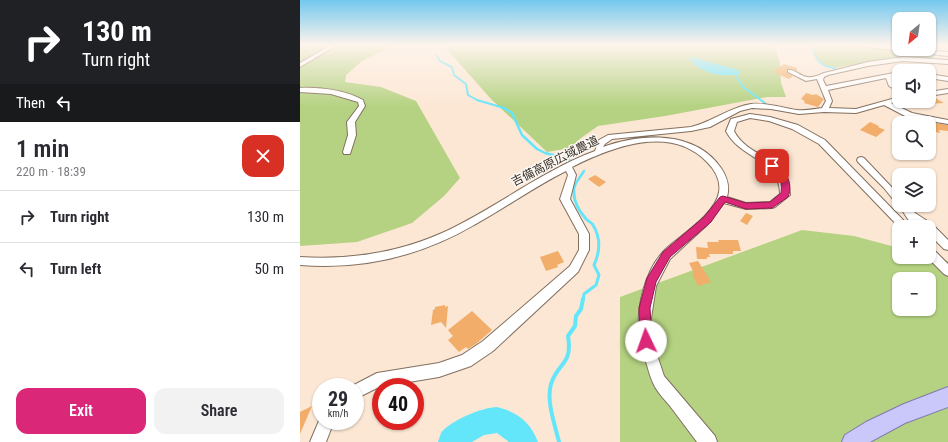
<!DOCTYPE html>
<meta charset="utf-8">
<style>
:root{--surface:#fff;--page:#f2f2f3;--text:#2b2b33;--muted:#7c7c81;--line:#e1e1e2;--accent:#db2777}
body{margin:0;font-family:"Roboto Condensed","Noto Sans JP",sans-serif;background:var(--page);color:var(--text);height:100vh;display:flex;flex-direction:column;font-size:15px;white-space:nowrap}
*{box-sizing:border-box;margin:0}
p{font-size:13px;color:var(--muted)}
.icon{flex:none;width:22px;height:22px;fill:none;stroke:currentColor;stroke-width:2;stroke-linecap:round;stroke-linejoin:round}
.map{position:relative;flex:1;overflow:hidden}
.panel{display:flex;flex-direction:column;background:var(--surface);width:300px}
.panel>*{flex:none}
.guide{background:#202124;color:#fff;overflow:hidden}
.needle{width:26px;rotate:209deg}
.tools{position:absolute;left:592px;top:12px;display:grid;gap:8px}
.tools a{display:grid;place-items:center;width:44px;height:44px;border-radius:8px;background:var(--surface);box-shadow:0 1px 3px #0004;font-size:20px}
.speed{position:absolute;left:12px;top:378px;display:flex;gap:8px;font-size:20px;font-weight:700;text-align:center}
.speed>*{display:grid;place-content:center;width:52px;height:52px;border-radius:50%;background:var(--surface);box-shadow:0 1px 3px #0004;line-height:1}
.speed small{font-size:10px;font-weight:400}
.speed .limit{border:6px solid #d22;background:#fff;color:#111}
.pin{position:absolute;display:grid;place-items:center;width:34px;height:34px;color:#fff;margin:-17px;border-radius:8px;box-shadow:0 2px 6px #0006}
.me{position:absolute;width:44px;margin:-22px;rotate:357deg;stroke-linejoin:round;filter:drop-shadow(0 0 3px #0008)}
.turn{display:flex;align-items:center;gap:14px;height:84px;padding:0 16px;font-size:18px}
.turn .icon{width:52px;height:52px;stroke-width:2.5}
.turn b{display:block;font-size:28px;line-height:34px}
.then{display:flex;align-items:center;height:38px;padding:0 16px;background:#0003;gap:8px;font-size:15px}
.round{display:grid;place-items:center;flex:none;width:42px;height:42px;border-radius:12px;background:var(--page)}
.headline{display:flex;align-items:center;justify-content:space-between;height:68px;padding:0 16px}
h1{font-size:24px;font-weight:600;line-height:30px}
.action{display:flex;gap:8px;margin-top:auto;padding:8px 16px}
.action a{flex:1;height:46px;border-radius:12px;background:var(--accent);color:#fff;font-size:16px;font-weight:600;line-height:46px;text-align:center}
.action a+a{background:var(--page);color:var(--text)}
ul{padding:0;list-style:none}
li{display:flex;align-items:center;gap:12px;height:52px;padding:0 16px;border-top:1px solid var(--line)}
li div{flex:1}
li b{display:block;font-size:15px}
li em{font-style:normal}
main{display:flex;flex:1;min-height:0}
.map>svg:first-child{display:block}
.green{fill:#b4d281;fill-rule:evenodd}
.water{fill:#64e6fa}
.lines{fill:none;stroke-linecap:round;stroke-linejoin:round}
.stream-far3{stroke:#64e6fa;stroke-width:2}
.stream-far2{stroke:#64e6fa;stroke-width:2.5}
.stream-far1{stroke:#64e6fa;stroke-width:3}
.stream{stroke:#64e6fa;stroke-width:4}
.river{fill:#64e6fa;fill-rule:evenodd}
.building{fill:#f1ad69}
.minor-casing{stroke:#826f5f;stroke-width:2}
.major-casing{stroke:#807aaf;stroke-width:2}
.minor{fill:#fff;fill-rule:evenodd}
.major{fill:#cac7fa;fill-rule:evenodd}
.route{fill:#db2777;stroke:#8e194d}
.labels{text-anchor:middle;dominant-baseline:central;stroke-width:3;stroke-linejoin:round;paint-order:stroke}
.street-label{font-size:12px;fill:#383028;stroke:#fcf8f4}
</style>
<main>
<section class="panel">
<div class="guide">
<div class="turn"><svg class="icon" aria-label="right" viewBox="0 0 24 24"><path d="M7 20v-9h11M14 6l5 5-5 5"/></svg><div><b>130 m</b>Turn right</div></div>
<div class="then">Then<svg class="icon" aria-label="left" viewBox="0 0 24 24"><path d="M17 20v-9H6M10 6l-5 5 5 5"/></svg></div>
</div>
<div class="headline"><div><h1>1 min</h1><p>220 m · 18:39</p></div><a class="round" style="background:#d93025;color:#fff"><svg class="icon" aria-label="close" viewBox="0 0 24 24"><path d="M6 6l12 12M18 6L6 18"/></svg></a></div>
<ul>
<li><svg class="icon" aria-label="right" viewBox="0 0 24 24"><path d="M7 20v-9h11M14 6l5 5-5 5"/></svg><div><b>Turn right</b></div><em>130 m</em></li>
<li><svg class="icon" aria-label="left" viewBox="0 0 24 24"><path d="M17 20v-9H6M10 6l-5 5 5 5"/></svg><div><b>Turn left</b></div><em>50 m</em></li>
</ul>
<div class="action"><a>Exit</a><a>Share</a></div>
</section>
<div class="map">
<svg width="648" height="442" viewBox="0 0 648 442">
<rect width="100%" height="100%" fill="#fce7d4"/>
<g class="green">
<path d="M0 45H96L62 61 46 75 45 82 81 87 116 101 160 178 144 196 112 223 57 242 0 246Z"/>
<path d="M143 45H475L480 64 481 83 486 97H467L365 116 298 126 281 138 270 148 247 152 191 99Z"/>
<path d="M511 45H561L572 47 627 53 639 60 568 62 533 68C520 66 514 56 511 45Z"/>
<path d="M502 230 554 236 599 248V257L629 256 648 261V442H320V297ZM599 279H629V309H599Z"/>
</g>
<path class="water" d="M392 57 438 70 440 71 439 74C422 78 399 73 389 58Z"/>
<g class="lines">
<g class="stream-far3">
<path d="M510 45C515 58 520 67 535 68"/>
<path d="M136 54 140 61 152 67 154 75 166 84 168 95 177 100 204 108"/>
<path d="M435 74 443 87 465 103"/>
</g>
<g class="stream-far2">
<path d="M202 107 212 113 222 135 237 149 245 153 269 159V162"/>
<path d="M273 191 276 183 284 171"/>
</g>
<path class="stream-far1" d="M274 190C273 201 279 211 286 219 288 221 292 223 293 225 301 238 300 252 294 265L299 275 296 285 284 294 283 300"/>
<path class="stream" d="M259 442C255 425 246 401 251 384 258 362 273 365 268 336L275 326 276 316 281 309 283 299"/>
<path class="river" d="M197 407C218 412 231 423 238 442H209L197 433 184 435 172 442H138C139 439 140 436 141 433 149 421 183 407 197 407Z"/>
</g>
<g class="building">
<path d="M484 64 497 68V71L487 69V73L493 76 489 79 473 72Z"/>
<path d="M506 93 513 95 516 94 524 99 518 107 504 103 505 101 501 99Z"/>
<path d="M629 97H634L644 103 629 104Z"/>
<path d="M570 122 579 126 578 127 585 130 576 137 560 130Z"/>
<path d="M630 122 648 125V131L639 130 640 133 632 131Z"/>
<path d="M295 175 306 182 299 187 288 179Z"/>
<path d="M446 213 453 216 447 225 440 221Z"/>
<path d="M418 240H438L441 251H433V254H409L410 257H407V259H397L396 247 408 248 407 242H419Z"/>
<path d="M258 251 264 262 257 265 258 267 246 271 240 257Z"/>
<path d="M398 261 411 282 398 286 392 274 394 273 389 263Z"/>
<path d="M145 305V307L148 306 146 328 141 322 131 325 133 310 135 309V307Z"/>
<path d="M172 311 192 330 176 344 168 349 166 347 159 352 148 340 153 336 148 330Z"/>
<path d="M12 406 0 434V412Z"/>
</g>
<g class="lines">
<g class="minor-casing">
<g id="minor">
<path d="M31 45H37L0 67V63Z"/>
<path d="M564 45H577L599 47V49L648 52V56L567 47Z"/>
<path d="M603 57 648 60V64L603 61 568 66 528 75 524 77 523 80 526 86 599 72V76L592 77 593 84 599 87V92L589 86 586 78 528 90 532 101 529 108 556 109 599 97V101L591 103 612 113 648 120V124L607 117 584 105 556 113 524 112 499 114 471 109 452 108 440 111 410 127 391 131 312 139 305 144 303 147C341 133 395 130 421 168 427 177 430 186 427 197L446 203 470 202 480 194C480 159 440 159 426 131L431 119 450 114 470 117 498 125 525 140 610 227H599L519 144 492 129 469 121 450 118 437 122 434 131C449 160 488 154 490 195L475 207 472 208 446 209 424 203 407 225 370 259 356 286 351 318 353 343 364 376 415 436 417 442H397C388 430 379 418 370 406 365 400 359 394 355 387 351 380 349 372 347 365 344 357 341 349 340 341 335 311 344 268 368 247 383 234 416 213 419 192 421 181 415 170 407 162 370 124 312 147 272 167L276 175 270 199 289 234V250L278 272 193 351 171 366 139 377 79 387 55 399V387H50L77 373 139 363 162 355 183 341 270 266 279 250V234L260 199 268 175 266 171C234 187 205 208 174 225 121 256 62 270 0 265V257C49 260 97 253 142 233 195 209 241 171 295 151L299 140 308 135 391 127C412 122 430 107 451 104 466 102 482 108 497 110 505 111 514 109 522 108L526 101 517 79 506 81 488 72V70C495 69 500 76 507 77 513 78 519 75 524 73L568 62Z"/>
<path d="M629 74 648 77V81L629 78Z"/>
<path d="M0 88C20 87 45 90 63 100L65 106 55 122 56 135 50 154H44L43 152 48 135 47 122 59 106 58 102 31 94 0 92Z"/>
<path d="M648 89V93L629 96V92Z"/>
<path d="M561 157 564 158 599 195V205H608L615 213 632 224 648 240V250L644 249 629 234V227H613L600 207 599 204 596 203 584 188 558 162 557 160 558 158Z"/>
<path d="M629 248 633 249 648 264V276L644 274 627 257H629Z"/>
<path d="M21 416V421H34L26 442H10Z"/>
</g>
</g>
<g class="major-casing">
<path id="major" d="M648 387V407L605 423 570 442H542L545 435 566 422 604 404Z"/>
</g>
<use href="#minor" class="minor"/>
<use href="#major" class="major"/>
</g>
<linearGradient id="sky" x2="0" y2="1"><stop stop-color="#73c8ef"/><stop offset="0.42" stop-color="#fef4ec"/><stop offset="1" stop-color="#fef4ec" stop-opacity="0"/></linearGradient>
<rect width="648" height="107" fill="url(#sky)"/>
<path class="route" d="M472 163C485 168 494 183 488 197L472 208 446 209 425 202 411 222 370 257 356 282 350 308 352 341 350 345 346 347 342 345 340 341 339 308 347 278 363 252 404 217 420 197 423 196 446 203 470 202 481 193C483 177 477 177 468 166Z"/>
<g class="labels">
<g class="street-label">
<text transform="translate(255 161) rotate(-27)">吉備高原広域農道</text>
</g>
</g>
</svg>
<div class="tools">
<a><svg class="needle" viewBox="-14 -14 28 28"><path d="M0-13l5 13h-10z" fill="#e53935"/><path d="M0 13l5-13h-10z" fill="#7c7c81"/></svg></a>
<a><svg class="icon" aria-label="sound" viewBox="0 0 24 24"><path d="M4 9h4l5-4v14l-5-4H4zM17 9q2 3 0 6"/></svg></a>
<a><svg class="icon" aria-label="search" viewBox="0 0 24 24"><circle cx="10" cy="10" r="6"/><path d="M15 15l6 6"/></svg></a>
<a><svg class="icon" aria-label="layers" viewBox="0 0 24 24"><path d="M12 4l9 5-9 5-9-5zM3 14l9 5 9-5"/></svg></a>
<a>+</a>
<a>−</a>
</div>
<div class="speed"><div>29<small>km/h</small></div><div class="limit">40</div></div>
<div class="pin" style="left:472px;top:166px;background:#d93025"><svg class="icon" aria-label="arrive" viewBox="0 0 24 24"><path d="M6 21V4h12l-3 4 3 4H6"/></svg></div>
<svg class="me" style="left:346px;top:341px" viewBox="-20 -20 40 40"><circle r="19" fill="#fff"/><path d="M0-13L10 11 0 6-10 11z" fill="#db2777"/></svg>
</div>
</main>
